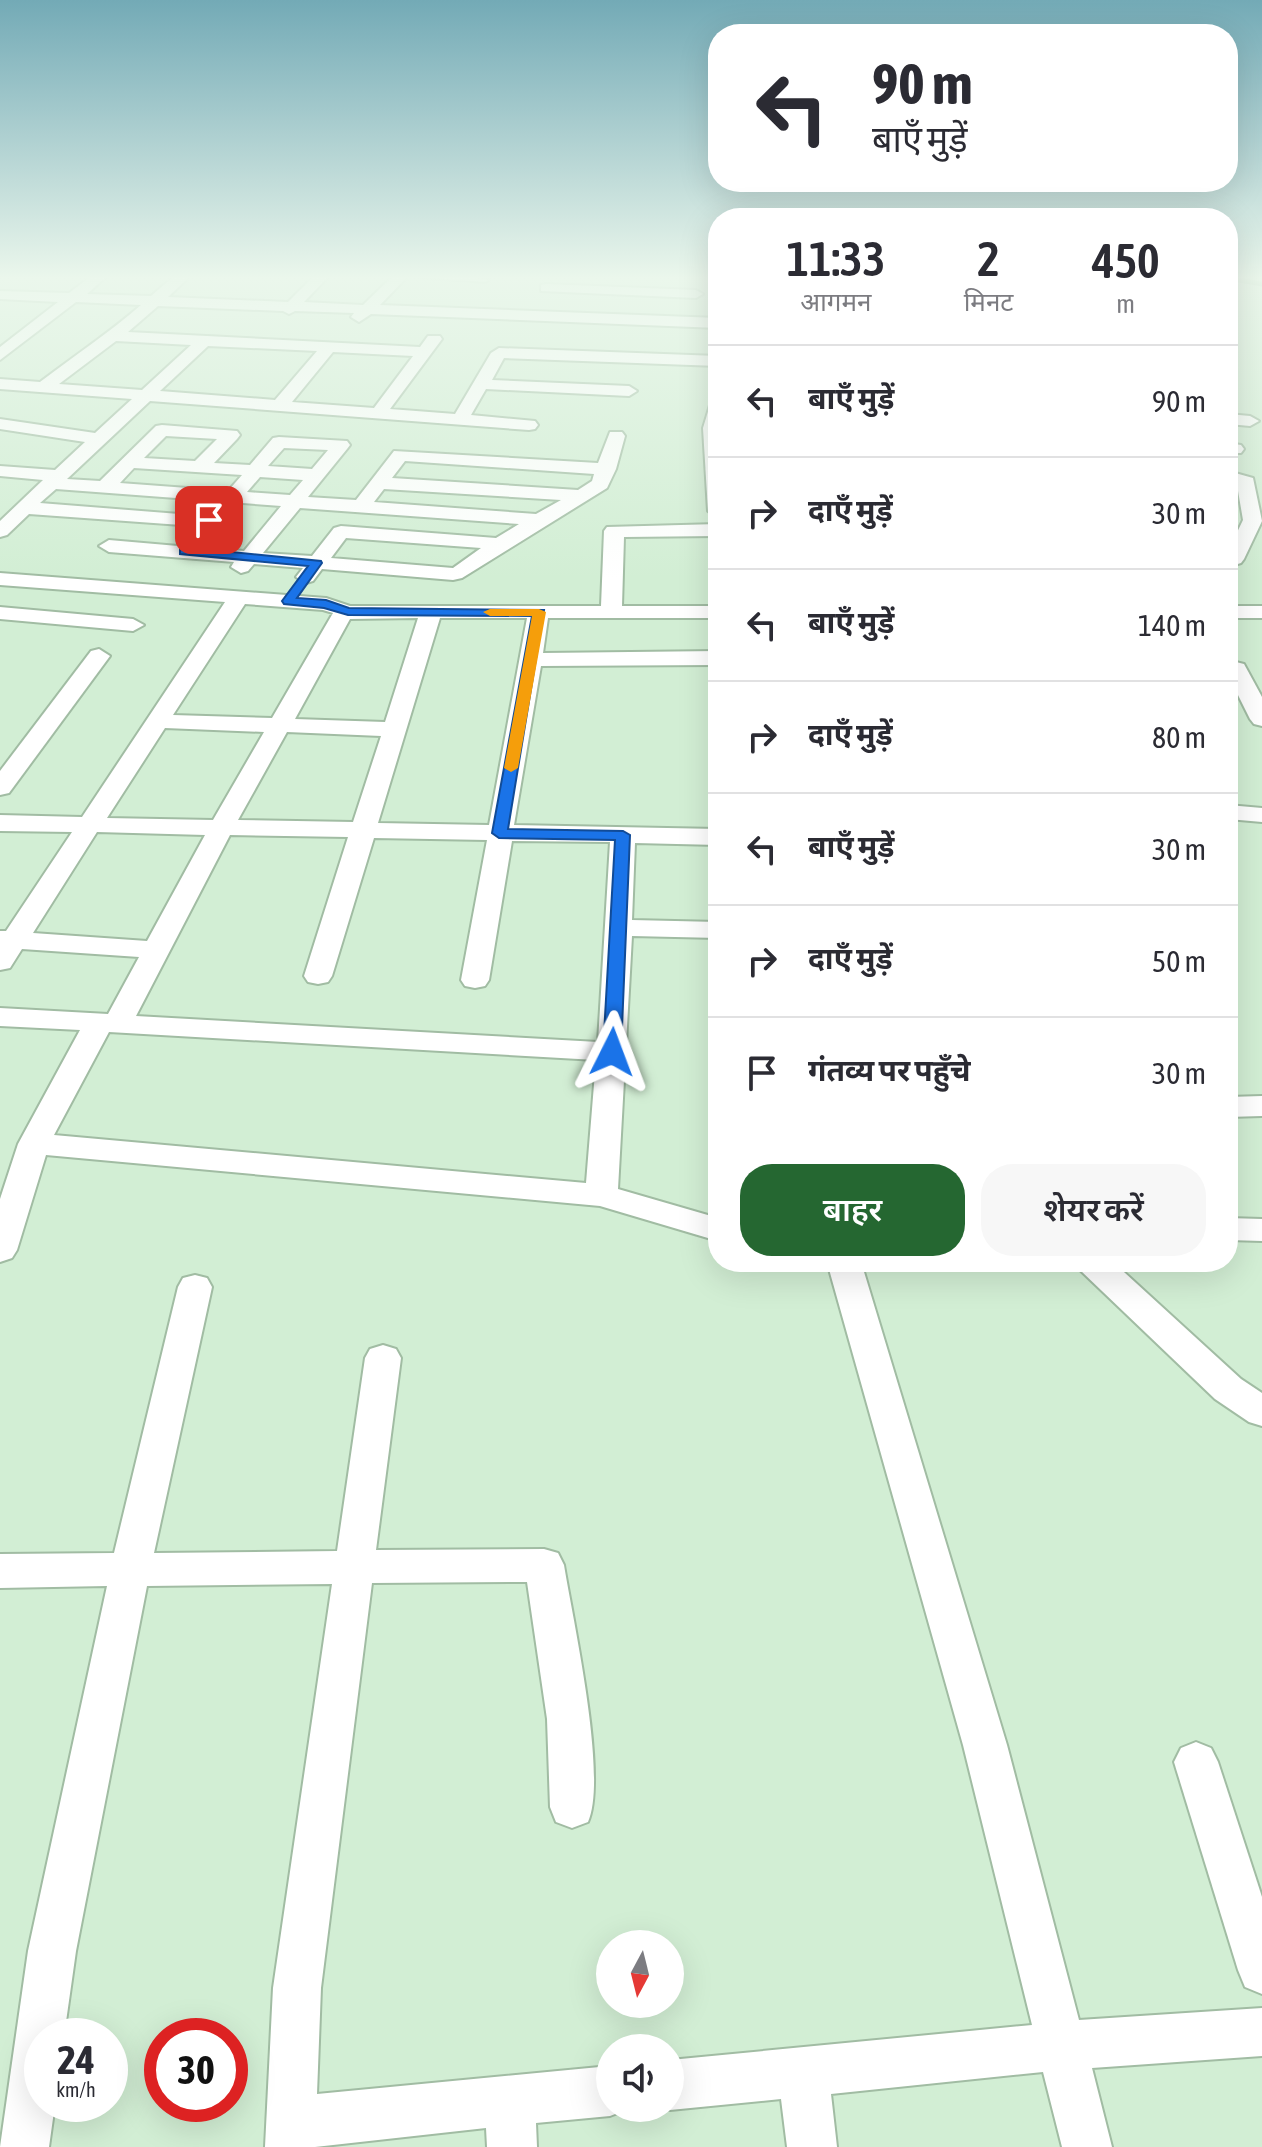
<!DOCTYPE html>
<html lang="hi">
<meta charset="utf-8">
<style>
:root{--surface:#fff;--page:#f7f7f7;--text:#2b2b33;--muted:#7c7c81;--line:#e1e1e2;--accent:#256731}
body{margin:0;font-family:"Asap Condensed","Noto Sans Devanagari",sans-serif;background:var(--page);color:var(--text);height:100vh;display:flex;flex-direction:column;font-size:30px;white-space:nowrap}
*{box-sizing:border-box;margin:0}
p{font-size:26px;color:var(--muted)}
.icon{flex:none;width:44px;height:44px;fill:none;stroke:currentColor;stroke-width:2;stroke-linecap:round;stroke-linejoin:round}
.map{position:relative;flex:1;overflow:hidden}
.panel{position:absolute;left:708px;top:208px;width:530px;height:1064px;display:flex;flex-direction:column;background:var(--surface);border-radius:32px;box-shadow:0 8px 32px #0002}
.panel>*{flex:none}
.top-card{position:absolute;left:708px;top:24px;width:530px;height:168px;border-radius:32px;box-shadow:0 8px 32px #0002;background:#fff;color:var(--text);overflow:hidden}
.needle{width:52px;rotate:187deg}
.tools{position:absolute;left:596px;top:1930px;display:grid;gap:16px}
.tools a{display:grid;place-items:center;width:88px;height:88px;border-radius:50%;background:var(--surface);box-shadow:0 8px 32px #0002;font-size:40px}
.speed{position:absolute;left:24px;top:2018px;display:flex;gap:16px;font-size:40px;font-weight:700;text-align:center}
.speed>*{display:grid;place-content:center;width:104px;height:104px;border-radius:50%;background:var(--surface);box-shadow:0 8px 32px #0002;line-height:1}
.speed small{font-size:20px;font-weight:400}
.speed .limit{border:12px solid #d22;background:#fff;color:#111}
.pin{position:absolute;display:grid;place-items:center;width:68px;height:68px;color:#fff;margin:-34px;border-radius:16px;box-shadow:0 4px 12px #0006}
.me{position:absolute;width:88px;margin:-44px;rotate:3deg;stroke-linejoin:round;filter:drop-shadow(0 0 6px #0008)}
.turn{display:flex;align-items:center;gap:28px;height:168px;padding:0 32px;font-size:36px}
.turn .icon{width:104px;height:104px;stroke-width:2.5}
.turn b{display:block;font-size:56px;line-height:68px}
.eta{display:flex;justify-content:space-evenly;align-items:center;height:136px;text-align:center}
.eta b{font-size:48px;font-weight:600;line-height:56px}
.action{display:flex;gap:16px;margin-top:auto;padding:16px 32px}
.action a{flex:1;height:92px;border-radius:32px;background:var(--accent);color:#fff;font-size:32px;font-weight:600;line-height:92px;text-align:center}
.action a+a{background:var(--page);color:var(--text)}
ul{padding:0;list-style:none}
li{display:flex;align-items:center;gap:24px;height:112px;padding:0 32px;border-top:2px solid var(--line)}
li div{flex:1}
li b{display:block;font-size:30px}
li em{font-style:normal}
.map>svg:first-child{display:block}
.lines{fill:none;stroke-linecap:round;stroke-linejoin:round}
.stream{stroke:#659a6b;stroke-width:5}
.service-casing{stroke:#a1bca3;stroke-width:4}
.minor-casing{stroke:#a1bca3;stroke-width:4}
.service{fill:#fff;fill-rule:evenodd}
.minor{fill:#fff;fill-rule:evenodd}
.route{fill:#1a73e8;stroke:#114b97;stroke-width:2}
.slow{fill:#f59e0b}
</style>
<div class="map">
<svg width="1262" height="2147" viewBox="0 0 1262 2147">
<rect width="100%" height="100%" fill="#d2eed4"/>
<g class="lines">
<path class="stream" d="M1228 278 1262 284"/>
<g class="service-casing">
<path id="service" d="M418 277H470L489 280 485 282Z"/>
</g>
<g class="minor-casing">
<g id="minor">
<path d="M90 277H106L87 294 151 296 173 277H189L168 297 288 302 313 277H328L304 302 363 305 392 277H407L380 305 718 318V328L371 314 359 322 351 317 354 313 295 311 289 314 283 311 158 306 128 332 420 347 428 336H440L442 339 390 409 455 414 491 353 499 348 718 356V366L504 358 492 380 629 386 637 391 629 396 486 389 471 415 535 421 538 425 535 429 529 430 150 401 67 479 100 481 156 426 162 425 237 431 240 435 237 439 214 463 250 465 273 438 279 437 347 441 350 445 347 449 308 497 356 500 394 451 598 463 610 432H622L625 436 616 469 607 488 462 578 453 580 322 569 313 581 306 583 296 577 303 568 254 564 248 571 241 573 231 567 234 562 109 552 99 546 109 540 178 546 195 526 29 514 7 535 0 537V521L43 480 0 476V466L55 470 85 442 0 429V419L95 433 132 399 0 389V379L40 382C74 356 109 333 141 305L76 302 0 360V347L58 302 0 299V291L69 293ZM116 341 191 345 142 390 59 384ZM208 346 317 351 275 400 160 391ZM333 352 413 356 374 408 292 402ZM166 436 217 439 195 461 144 458ZM284 448 328 450 312 469 268 466ZM405 461 594 474 592 481 578 490 392 478ZM134 468 242 475 228 491 120 483ZM260 477 303 480 290 495 247 492ZM56 489 281 506 244 551 198 547 220 521 217 517 40 503ZM384 489 561 500 536 514 374 502ZM300 508 519 524 496 538 341 526 334 528 312 556 263 553ZM346 538 481 548 453 568 331 558Z"/>
<path d="M546 284 696 290 703 294 696 298 541 291V285Z"/>
<path d="M718 400V517L708 511 703 428 710 405Z"/>
<path d="M1228 414 1250 416 1259 421 1250 426 1228 424Z"/>
<path d="M1228 443 1241 445 1244 449 1241 453H1228Z"/>
<path d="M1228 471 1253 478 1262 521 1244 559 1241 563 1228 567V551L1243 520 1237 485 1228 483Z"/>
<path d="M718 524V536L624 537 622 606H718V618H548L543 653 718 651V665L541 666 514 825 718 829V845L635 843 632 920 718 922V938L632 936 618 1189 718 1218V1241L600 1206 46 1155 17 1250 12 1258 0 1262V1199L18 1144 80 1030 0 1026V1008L108 1014 139 957 22 949 10 968 0 970V931H6L72 832 0 831V815L82 817 225 602 0 585V573L326 598 350 606H601L604 531 607 527ZM245 604 323 610 333 613 272 718 173 715ZM418 618 385 722 295 719 350 619ZM440 618H527L489 825 378 823ZM165 728 264 732 213 820 107 818ZM287 732 381 736 353 822 238 820ZM97 832 205 835 147 941 33 933ZM230 835 348 837 304 976 308 982 318 984 328 982 332 976 374 838 487 840 461 980 465 986 475 988 485 986 489 980 512 841 610 842 598 1042 136 1016ZM109 1032 596 1060 586 1183 54 1135Z"/>
<rect x="1228" y="606" width="34" height="12"/>
<path d="M0 607 133 619 144 625 133 631 0 619Z"/>
<path d="M99 649 110 656 9 793 0 795V771L91 651Z"/>
<path d="M1236 662 1244 664 1262 697V726L1254 724 1250 719 1228 675V665Z"/>
<path d="M1228 805 1262 808V822L1228 819Z"/>
<path d="M1262 1096V1116L1228 1117V1097Z"/>
<path d="M1228 1218 1262 1219V1241L1228 1240Z"/>
<path d="M827 1262H861L1007 1745 1079 2020 1262 2008V2056L1092 2068 1112 2147H1062L1043 2072 831 2094 837 2147H787L781 2099 670 2110 665 2108H670V2060L1032 2025 963 1745Z"/>
<path d="M1075 1262H1113L1241 1379 1262 1393V1426L1249 1422 1215 1399 1080 1270Z"/>
<path d="M195 1275 207 1278 212 1287 154 1553 337 1551 365 1358 370 1349 383 1345 396 1349 401 1358 376 1550 544 1549 558 1553 564 1565C573 1620 608 1777 588 1822L572 1828 556 1822 550 1807 547 1719 527 1582 372 1583 321 1988 317 2094 610 2066V2108L628 2109 610 2116 536 2123 537 2147H487L486 2128 315 2147H265L273 1988 332 1584 147 1586 76 1951 64 2036H42V2104H55L49 2147H0L28 1951 107 1586 0 1588V1554L114 1553 178 1287 183 1278Z"/>
<path d="M1196 1742 1211 1748 1218 1762 1262 1897V1994L1245 1987 1238 1970 1174 1762 1181 1748Z"/>
</g>
</g>
<use href="#service" class="service"/>
<use href="#minor" class="minor"/>
</g>
<linearGradient id="sky" x2="0" y2="1"><stop stop-color="#73aab6"/><stop offset="0.48" stop-color="#ebf7ec"/><stop offset="1" stop-color="#ebf7ec" stop-opacity="0"/></linearGradient>
<rect width="1262" height="578" fill="url(#sky)"/>
<path class="route" d="M209 517 215 520 192 548 321 561 322 563 297 598 326 600 349 608 544 610 508 829 623 831 630 835 621 1052 619 1056 612 1057 603 1052 615 840 499 838 492 833 532 616 348 615 324 608 284 604 282 601 308 566 180 554V548Z"/>
<path class="slow" d="M539 609 546 612 518 768 511 772 504 768 532 616H490L483 612 490 609Z"/>
</svg>
<div class="tools">
<a><svg class="needle" viewBox="-14 -14 28 28"><path d="M0-13l5 13h-10z" fill="#e53935"/><path d="M0 13l5-13h-10z" fill="#7c7c81"/></svg></a>
<a><svg class="icon" aria-label="sound" viewBox="0 0 24 24"><path d="M4 9h4l5-4v14l-5-4H4zM17 9q2 3 0 6"/></svg></a>
</div>
<div class="speed"><div>24<small>km/h</small></div><div class="limit">30</div></div>
<div class="pin" style="left:209px;top:520px;background:#d93025"><svg class="icon" aria-label="arrive" viewBox="0 0 24 24"><path d="M6 21V4h12l-3 4 3 4H6"/></svg></div>
<svg class="me" style="left:612px;top:1052px" viewBox="-20 -20 40 40"><path d="M0-17L14 15 0 8-14 15z" fill="#1a73e8" stroke="#fff" stroke-width="4"/></svg>
<div class="top-card">
<div class="turn"><svg class="icon" aria-label="left" viewBox="0 0 24 24"><path d="M17 20v-9H6M10 6l-5 5 5 5"/></svg><div><b>90 m</b>बाएँ मुड़ें</div></div>
</div>
<section class="panel">
<div class="eta">
<div><b>11:33</b><p>आगमन</p></div>
<div><b>2</b><p>मिनट</p></div>
<div><b>450</b><p>m</p></div>
</div>
<ul>
<li><svg class="icon" aria-label="left" viewBox="0 0 24 24"><path d="M17 20v-9H6M10 6l-5 5 5 5"/></svg><div><b>बाएँ मुड़ें</b></div><em>90 m</em></li>
<li><svg class="icon" aria-label="right" viewBox="0 0 24 24"><path d="M7 20v-9h11M14 6l5 5-5 5"/></svg><div><b>दाएँ मुड़ें</b></div><em>30 m</em></li>
<li><svg class="icon" aria-label="left" viewBox="0 0 24 24"><path d="M17 20v-9H6M10 6l-5 5 5 5"/></svg><div><b>बाएँ मुड़ें</b></div><em>140 m</em></li>
<li><svg class="icon" aria-label="right" viewBox="0 0 24 24"><path d="M7 20v-9h11M14 6l5 5-5 5"/></svg><div><b>दाएँ मुड़ें</b></div><em>80 m</em></li>
<li><svg class="icon" aria-label="left" viewBox="0 0 24 24"><path d="M17 20v-9H6M10 6l-5 5 5 5"/></svg><div><b>बाएँ मुड़ें</b></div><em>30 m</em></li>
<li><svg class="icon" aria-label="right" viewBox="0 0 24 24"><path d="M7 20v-9h11M14 6l5 5-5 5"/></svg><div><b>दाएँ मुड़ें</b></div><em>50 m</em></li>
<li><svg class="icon" aria-label="arrive" viewBox="0 0 24 24"><path d="M6 21V4h12l-3 4 3 4H6"/></svg><div><b>गंतव्य पर पहुँचे</b></div><em>30 m</em></li>
</ul>
<div class="action"><a>बाहर</a><a>शेयर करें</a></div>
</section>
</div>
